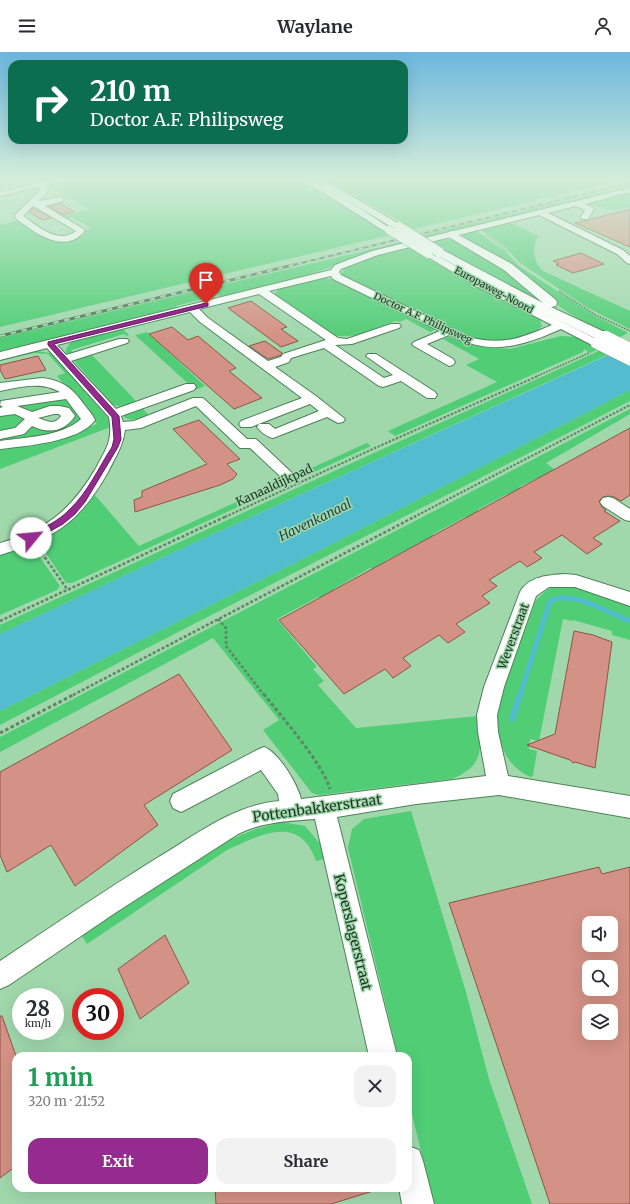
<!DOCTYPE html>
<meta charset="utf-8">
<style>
:root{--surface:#fff;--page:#f2f2f3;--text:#2b2b33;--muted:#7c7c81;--accent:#952b8f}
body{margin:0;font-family:Merriweather,serif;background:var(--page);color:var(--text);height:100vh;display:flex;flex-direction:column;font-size:15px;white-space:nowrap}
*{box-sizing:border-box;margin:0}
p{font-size:13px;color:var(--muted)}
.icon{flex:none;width:22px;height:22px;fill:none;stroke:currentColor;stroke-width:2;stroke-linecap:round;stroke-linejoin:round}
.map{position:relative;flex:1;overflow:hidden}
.side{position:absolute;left:12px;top:1000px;width:400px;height:140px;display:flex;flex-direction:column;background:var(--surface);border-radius:12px;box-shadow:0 4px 16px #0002}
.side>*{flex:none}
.hud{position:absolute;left:8px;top:8px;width:400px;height:84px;border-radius:12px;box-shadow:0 4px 16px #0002;background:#0b6e4f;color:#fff;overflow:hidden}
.controls{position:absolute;left:582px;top:864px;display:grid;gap:8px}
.controls a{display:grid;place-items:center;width:36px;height:36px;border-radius:8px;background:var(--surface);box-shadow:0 4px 16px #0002;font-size:20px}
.speed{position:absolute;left:12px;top:936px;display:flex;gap:8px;font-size:20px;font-weight:700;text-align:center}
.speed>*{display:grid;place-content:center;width:52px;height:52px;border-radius:50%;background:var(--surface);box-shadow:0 4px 16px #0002;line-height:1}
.speed small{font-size:10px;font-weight:400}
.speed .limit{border:6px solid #d22;background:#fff;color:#111}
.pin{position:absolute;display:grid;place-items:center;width:34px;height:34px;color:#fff;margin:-41px -17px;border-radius:50% 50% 50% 0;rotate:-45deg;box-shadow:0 0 4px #0007}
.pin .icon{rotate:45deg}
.me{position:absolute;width:44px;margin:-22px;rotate:62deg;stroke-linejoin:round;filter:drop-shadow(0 0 3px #0008)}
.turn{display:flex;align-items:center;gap:14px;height:84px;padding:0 16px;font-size:18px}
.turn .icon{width:52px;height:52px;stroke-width:2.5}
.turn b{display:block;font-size:28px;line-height:34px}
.round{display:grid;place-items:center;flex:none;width:42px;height:42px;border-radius:12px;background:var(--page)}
.head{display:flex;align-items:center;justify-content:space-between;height:68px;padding:0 16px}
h1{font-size:24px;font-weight:700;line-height:30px;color:#1e9e55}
.cta{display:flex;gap:8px;margin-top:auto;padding:8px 16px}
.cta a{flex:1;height:46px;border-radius:12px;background:var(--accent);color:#fff;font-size:16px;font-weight:700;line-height:46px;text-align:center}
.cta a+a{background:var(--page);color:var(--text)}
header{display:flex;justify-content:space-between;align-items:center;height:52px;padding:0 16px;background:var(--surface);font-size:18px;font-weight:700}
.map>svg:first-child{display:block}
.green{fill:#51cd76}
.water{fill:#53bcce}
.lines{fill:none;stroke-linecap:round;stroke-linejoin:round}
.stream-far1{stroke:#53bcce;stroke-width:5}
.stream{stroke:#53bcce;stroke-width:6}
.building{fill:#d49185;stroke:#905349;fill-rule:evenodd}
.minor-casing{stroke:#4d8259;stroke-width:2}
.major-casing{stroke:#4d8259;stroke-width:2}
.path-far4{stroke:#5e8567;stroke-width:1;stroke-dasharray:1.5 1;stroke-linecap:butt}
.path-far3{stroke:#5e8567;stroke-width:1.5;stroke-dasharray:2 1;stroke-linecap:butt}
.path-far2{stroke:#5e8567;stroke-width:2;stroke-dasharray:2.5 1.5;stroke-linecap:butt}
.path-far1{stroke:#5e8567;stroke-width:2.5;stroke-dasharray:3 2;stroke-linecap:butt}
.path{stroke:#5e8567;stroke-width:3;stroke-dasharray:3.5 2.5;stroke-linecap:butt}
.minor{fill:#fff;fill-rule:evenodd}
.major{fill:#fff;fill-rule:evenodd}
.rail-far1-casing{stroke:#54795c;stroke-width:2}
.rail-casing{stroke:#54795c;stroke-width:3}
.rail-far1{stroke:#a0d8ac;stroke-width:1.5;stroke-dasharray:4.5;stroke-linecap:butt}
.rail{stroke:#a0d8ac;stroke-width:2;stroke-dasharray:5.5;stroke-linecap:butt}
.minor-bridge-far1-casing{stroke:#4d8259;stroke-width:9;stroke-linecap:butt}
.minor-bridge-casing{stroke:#4d8259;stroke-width:12;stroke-linecap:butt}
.major-bridge-far1-casing{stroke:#4d8259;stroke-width:11;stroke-linecap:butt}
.major-bridge-casing{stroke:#4d8259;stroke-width:14;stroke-linecap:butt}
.minor-bridge-far1{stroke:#fff;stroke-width:8}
.minor-bridge{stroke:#fff;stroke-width:11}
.major-bridge-far1{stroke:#fff;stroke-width:10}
.major-bridge{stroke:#fff;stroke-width:14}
.route{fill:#952b8f;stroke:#611c5d}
.labels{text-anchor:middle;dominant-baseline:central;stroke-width:3;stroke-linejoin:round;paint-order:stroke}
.far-street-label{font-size:10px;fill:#1f3624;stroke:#a0d8ac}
.street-label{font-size:12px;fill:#1f3624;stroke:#a0d8ac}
.water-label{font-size:13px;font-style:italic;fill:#24444a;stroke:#a0d8ac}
.near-street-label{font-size:14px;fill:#1f3624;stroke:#a0d8ac}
</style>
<header><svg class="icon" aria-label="menu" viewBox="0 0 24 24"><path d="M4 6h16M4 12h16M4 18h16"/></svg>Waylane<svg class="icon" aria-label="person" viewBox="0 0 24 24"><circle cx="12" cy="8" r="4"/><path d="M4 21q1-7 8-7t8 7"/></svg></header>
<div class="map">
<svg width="630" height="1152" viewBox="0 0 630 1152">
<rect width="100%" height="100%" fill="#a0d8ac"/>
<g class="green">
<path d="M86 126H294L327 143 390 183 0 275V173L19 168 50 189C60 191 78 189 85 181L84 179 91 176 72 165 64 167 62 165 89 157 50 135Z"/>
<path d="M322 126H629L414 177Z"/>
<path d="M630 133V136L424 187 419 184Z"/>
<path d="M625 141 630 142V155L614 158 584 152Z"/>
<path d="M504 171 514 172 538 184C532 195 533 210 543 219L630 259V277L588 256 520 211 504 194 480 177Z"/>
<path d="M475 178 506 200 519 214 594 263 628 281 618 286 609 284 569 261 464 186V182Z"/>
<path d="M446 187 460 189 523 230 553 256 477 218 430 189Z"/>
<path d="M401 190 404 191C369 200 336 214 302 225 275 233 248 239 221 246L218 243 176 254 178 257 0 301V286Z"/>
<path d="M409 195 442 215 537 265 540 268 542 274C524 292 499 291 476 287L341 223 345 215 376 204Z"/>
<path d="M323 226 336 228 436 277 430 280 406 267 400 270 396 269 357 283 348 284H334L275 244V241L278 238 314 227Z"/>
<path d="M122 276 129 283 126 284 124 282 71 298 74 301H66V297L71 290Z"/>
<path d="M147 280 205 334 195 338 135 283Z"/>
<path d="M561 284 577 285 592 292 591 293 598 297 590 301 584 297 583 300 395 384 388 379 497 330 466 313 479 307 443 287 449 285 475 294 510 297Z"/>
<path d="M603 297 611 301 185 495 0 582V573L288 440Z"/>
<path d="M37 299 50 301 54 304 108 366 111 373 108 376 0 417V396L55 386 97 372 57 324 65 321 48 302 34 301 0 309V307Z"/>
<path d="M90 301 137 350C129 352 121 356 113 353L74 309 77 306Z"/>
<path d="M630 338V349C420 458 209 562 0 673V659L295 511Z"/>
<path d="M66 347 83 367C60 384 28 386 0 390V386L32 373 43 378 72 361H36L30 358 18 354Z"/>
<path d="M141 355 149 363C140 366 131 371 123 364L126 361Z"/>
<path d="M630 357V362L546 411 555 418 519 435 521 437 510 443 507 442 477 458 479 460 468 466 465 465 433 482 434 484 385 509 386 510 373 517 370 516 334 537 335 539 321 547 318 545 277 567 317 615 313 617 324 629 318 633 356 676 478 664C481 695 486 713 452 727L319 743 312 741 263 678 279 668 213 586 0 700V685Z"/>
<path d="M11 360 26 366 20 375 0 380V362Z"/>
<path d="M367 391 371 394 72 531H66L39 491 78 462 94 442 139 494Z"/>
<path d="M32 494 60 534 57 538 0 563V502Z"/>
<path d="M555 535H572L630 553V588L612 583V579L573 568V569L563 567 539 689 530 687 529 697 537 699 533 724 530 725C499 710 494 677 499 646L536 548 548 537Z"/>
<path d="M411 759 466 940 489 1027 532 1152H434L408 1046V1004H398L348 796 352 777 364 767Z"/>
<path d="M282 770 305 774 322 794 324 807 316 809C300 761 259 783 227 798L87 892 82 884 215 794 253 778Z"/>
</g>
<path class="water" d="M630 293V338L295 511 0 659V582L185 495Z"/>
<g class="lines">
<path class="stream-far1" d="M520 643 550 549C576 538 606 561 630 569"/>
<path class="stream" d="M512 667 520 642"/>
</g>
<g class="building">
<path d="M60 151 74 160 63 163 49 155Z"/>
<path d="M33 156H34L51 166 42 168 29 160Z"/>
<path d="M630 157V195L575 171 588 168Z"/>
<path d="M581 201 604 212 573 221 556 213 559 212 553 209Z"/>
<path d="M251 249 287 275 281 277 298 289 281 295 228 256Z"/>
<path d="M172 275 188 288 198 284 236 316 229 319 262 346 234 357 149 282Z"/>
<path d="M265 289 282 301 281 303 268 307 249 294Z"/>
<path d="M38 304 46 318 5 327 0 318V313Z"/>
<path d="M199 368 240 407 227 412 237 422 233 427 220 433 135 460 134 448 142 445V439L207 412 173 377Z"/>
<path d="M630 376V443L621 449 614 445 608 444 603 445 599 449 602 455 606 458 604 459 620 469 593 486 602 492 587 502 562 483 534 500 542 506 527 515 520 509 489 528 497 534 482 544 490 551 456 572 465 580 448 591 439 583 403 606 411 614 393 626 385 617 344 642 279 568Z"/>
<path d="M574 579 593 583 612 590 595 716 575 710 573 711 570 708 527 693 555 682Z"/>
<path d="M179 622 232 698 144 753 158 773 75 834 51 793 7 820 0 803V720Z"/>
<path d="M599 815 602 822 630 815V1152H550L449 851ZM589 871H611V893H589ZM589 915H611V937H589ZM589 959H611V981H589Z"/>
<path d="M165 883 189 931 140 967 118 917Z"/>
<path d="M0 964H2L16 1004V1114L0 1126Z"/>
<path d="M215 1136H373V1139L331 1152H216Z"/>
</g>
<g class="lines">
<g class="minor-casing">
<g id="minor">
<path d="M59 126H71L70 128 45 134 49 138 38 149 63 145V149L45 154 85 178C70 199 46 188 29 176 24 172 18 169 14 164L40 138 37 135 0 144V140ZM33 154 35 155 76 179C58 193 38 174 23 164Z"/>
<path d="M295 126H304L330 137 393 178 392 180H386L324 141Z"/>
<path d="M630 136V140L585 152 594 157 588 167H582L581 165 585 158 576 154 548 161 623 198 630 204V212L627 211 617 202 539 163 378 203 341 217 339 220 341 223 469 285C502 294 522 286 552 273L476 234 423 202 425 200H431L484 230 600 289 602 291 600 293H592L561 277C520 295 491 304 449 283L427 292 453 307 455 310 453 313 449 314 414 294 412 292 414 290 440 279 333 227 331 224 269 239 338 286 347 287 391 272H399L401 274 399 276 352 292 335 293 384 326 393 323 366 304 368 302H376L435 340 437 343 435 346H427L401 329 383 335 379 334 324 296 291 306 289 310 275 315 316 344 345 367 343 370 338 371 327 365 273 386C267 385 261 380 257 375L259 372H269L275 377 319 359 310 352 251 375H241L239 372 241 369 302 346 200 270 190 260 57 293 66 303 119 287H127L129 289 127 291 71 309 116 357 186 332H194L196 335 194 338 121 364 123 370 134 369 193 346H203L247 387H256L292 421 290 424 285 426 280 424 250 396H240L196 354 141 376 125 378C123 394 115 406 108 420 80 470 54 487 0 503V491C47 478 71 458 96 416 107 395 113 389 109 365L47 296 0 308V300L331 218 335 213 372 199ZM259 242 326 288 283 302 281 305 268 309 208 266 199 257Z"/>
<path d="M42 326C65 329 73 337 86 355 89 359 93 363 95 368 80 390 25 394 0 397V389C26 385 61 385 81 367L66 347 17 354 32 360 50 354H59L69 356 75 364C64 380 49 382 32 374L24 382 0 387V379L15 376 25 367 15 362 0 364V356L3 355 0 353 1 349 60 340C41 329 20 335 0 339V331ZM54 362H59L61 364C54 374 47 369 38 366Z"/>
<path d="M608 445 613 446 630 457V469L625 468 603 454 600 450 603 446Z"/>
<path d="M565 522 576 523 630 540V554L575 535H549L536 544 504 635 497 663 498 680 508 724 630 744V766L499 743 416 752 337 765 397 1004H369L315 767C288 769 262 770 238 782L115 861 9 933 0 937V909C52 874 104 839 157 806 196 783 233 753 279 749L278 742 261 718 189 756 181 760 173 756 170 749 173 742 257 698 264 695C279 701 297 731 301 747L486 724 478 680 477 663 484 635 520 540C529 524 549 523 565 522Z"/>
<path d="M408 1094 419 1098 423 1109 434 1152H402L399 1136H408Z"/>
</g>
</g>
<g class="major-casing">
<g id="major">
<path d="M310 126H321L404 175 399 178 395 177Z"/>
<path d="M451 179 512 212 556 248 557 251 556 254 551 255 611 283 613 286 611 289 606 290 601 289 519 249 435 202 433 200 435 198H443L543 251 504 218 447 184 446 182Z"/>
</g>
</g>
<path class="path-far4" d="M487 183 508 200"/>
<g class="path-far3">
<path d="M559 239 594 262 630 279"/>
<path d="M535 325 589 301"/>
</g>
<g class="path-far2">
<path d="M225 465 375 396 538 324"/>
<path d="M414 465 630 353"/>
</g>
<g class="path-far1">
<path d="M39 497 67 537"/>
<path d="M218 567 226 576V594L264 643"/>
<path d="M0 569 227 464"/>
<path d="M73 643 416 464"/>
</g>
<g class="path">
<path d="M264 642C283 667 321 709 330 737"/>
<path d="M0 681 75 642"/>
</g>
<use href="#minor" class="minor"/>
<use href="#major" class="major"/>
<g class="rail-far1-casing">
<path id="rail-far1" d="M289 214 630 131"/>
</g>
<g class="rail-casing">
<path id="rail" d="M0 284 293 213"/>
</g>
<use href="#rail-far1" class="rail-far1"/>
<use href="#rail" class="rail"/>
<g class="minor-bridge-far1-casing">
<path id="minor-bridge-far1" d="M389 178 428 202"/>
</g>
<g class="minor-bridge-casing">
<path id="minor-bridge" d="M596 291 630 308"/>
</g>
<g class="major-bridge-far1-casing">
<path id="major-bridge-far1" d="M399 175 439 200"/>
</g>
<g class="major-bridge-casing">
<path id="major-bridge" d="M606 286 630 298"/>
</g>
<use href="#minor-bridge-far1" class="minor-bridge-far1"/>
<use href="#minor-bridge" class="minor-bridge"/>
<use href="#major-bridge-far1" class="major-bridge-far1"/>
<use href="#major-bridge" class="major-bridge"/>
</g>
<linearGradient id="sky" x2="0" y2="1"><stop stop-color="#6cb7de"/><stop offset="0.44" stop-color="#d4edda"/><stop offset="1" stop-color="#d4edda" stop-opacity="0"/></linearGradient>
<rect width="630" height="287" fill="url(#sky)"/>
<path class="route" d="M206 251H208V254L54 292 119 364 121 387 118 395 85 450 75 462 63 472 34 488H28V484C43 476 59 469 70 457 88 440 99 415 112 395L114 387 112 365 48 293V290Z"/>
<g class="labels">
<g class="far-street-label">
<text transform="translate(494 238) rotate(28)">Europaweg-Noord</text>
<text transform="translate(423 266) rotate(25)">Doctor A.F. Philipsweg</text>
</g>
<g class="street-label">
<text transform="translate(274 433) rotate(-25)">Kanaaldijkpad</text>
<text transform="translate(513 584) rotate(-70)">Weverstraat</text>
</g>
<g class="water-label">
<text transform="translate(315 468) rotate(-26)">Havenkanaal</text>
</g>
<g class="near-street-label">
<text transform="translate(317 756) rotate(-8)">Pottenbakkerstraat</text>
<text transform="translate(353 880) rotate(76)">Koperslagerstraat</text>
</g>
</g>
</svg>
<div class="controls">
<a><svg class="icon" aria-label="sound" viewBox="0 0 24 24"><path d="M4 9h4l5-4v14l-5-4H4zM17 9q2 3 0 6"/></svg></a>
<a><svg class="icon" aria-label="search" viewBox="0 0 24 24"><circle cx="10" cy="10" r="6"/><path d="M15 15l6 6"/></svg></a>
<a><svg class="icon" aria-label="layers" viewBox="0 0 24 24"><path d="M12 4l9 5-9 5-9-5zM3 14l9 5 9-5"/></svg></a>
</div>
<div class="speed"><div>28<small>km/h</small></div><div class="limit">30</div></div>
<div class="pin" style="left:206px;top:252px;background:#d93025"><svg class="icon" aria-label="arrive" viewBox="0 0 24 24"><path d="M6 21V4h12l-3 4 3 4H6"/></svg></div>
<svg class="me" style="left:31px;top:486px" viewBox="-20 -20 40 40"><circle r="19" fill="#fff"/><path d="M0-13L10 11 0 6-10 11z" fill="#952b8f"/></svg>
<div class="hud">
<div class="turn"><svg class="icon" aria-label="right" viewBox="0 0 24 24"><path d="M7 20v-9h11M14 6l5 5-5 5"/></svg><div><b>210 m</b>Doctor A.F. Philipsweg</div></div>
</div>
<section class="side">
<div class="head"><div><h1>1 min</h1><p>320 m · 21:52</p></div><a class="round"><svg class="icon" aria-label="close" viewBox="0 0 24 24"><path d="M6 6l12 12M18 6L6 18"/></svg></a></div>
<div class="cta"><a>Exit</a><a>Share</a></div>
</section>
</div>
